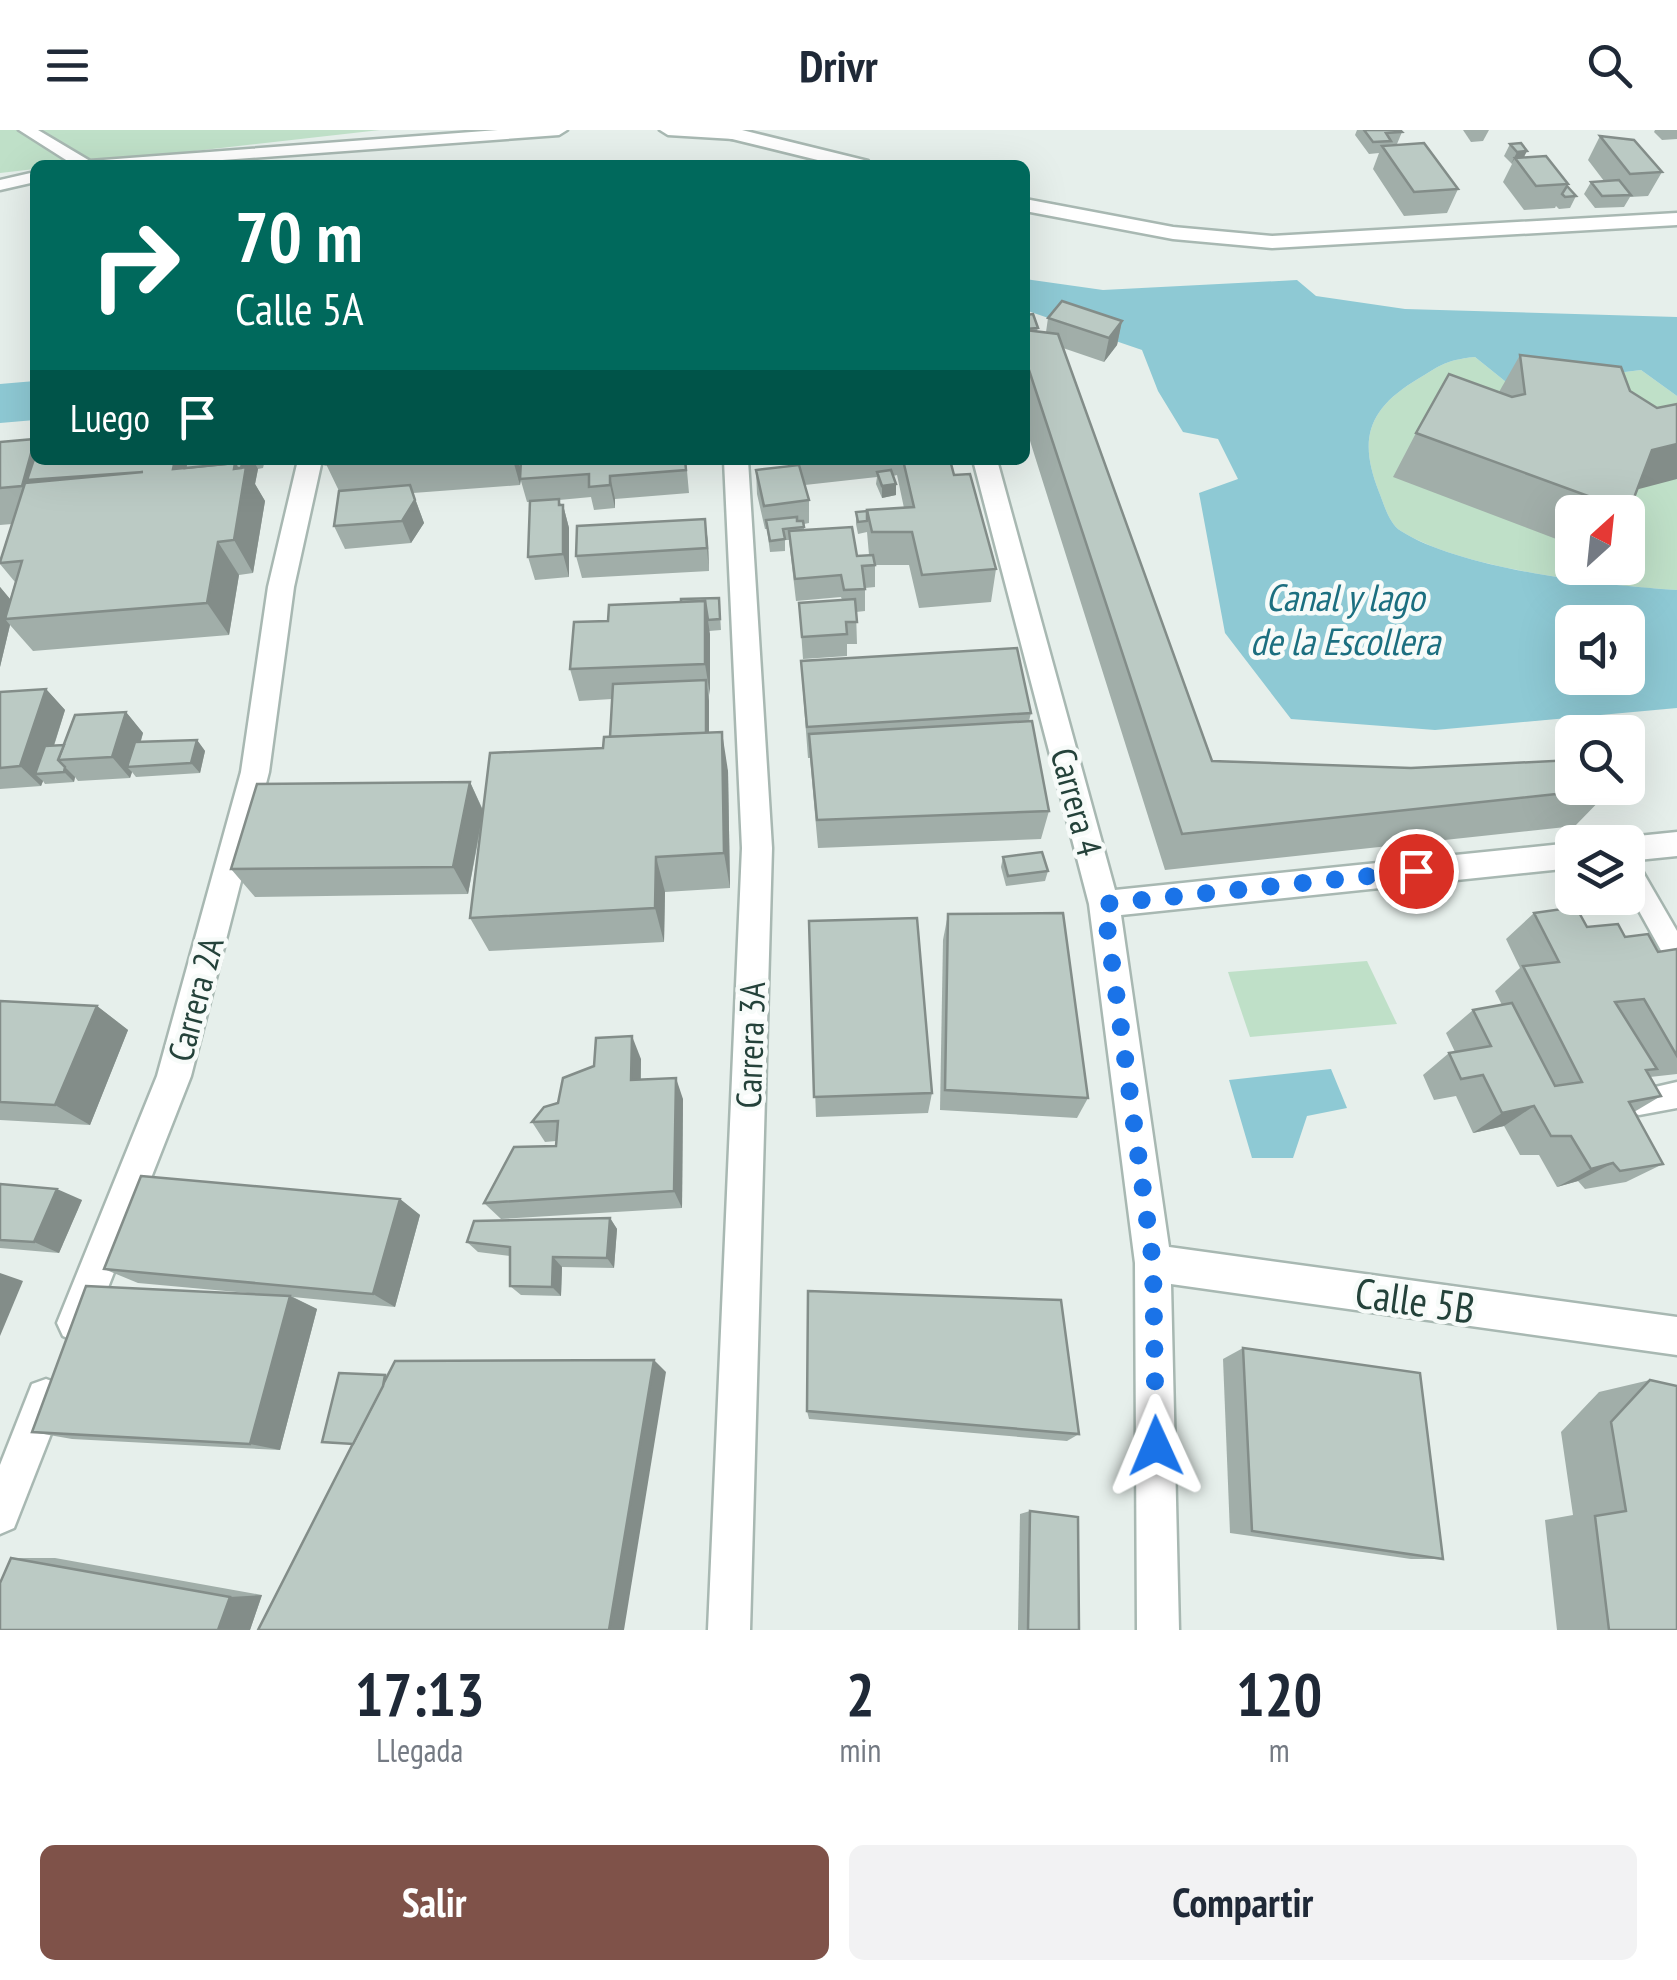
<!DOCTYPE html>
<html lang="es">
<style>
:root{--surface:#fff;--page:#f2f2f3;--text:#1f2937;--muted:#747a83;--accent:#7f5249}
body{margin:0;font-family:"PT Sans Narrow",sans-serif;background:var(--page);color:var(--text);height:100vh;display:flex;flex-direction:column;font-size:38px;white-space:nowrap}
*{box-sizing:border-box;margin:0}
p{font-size:32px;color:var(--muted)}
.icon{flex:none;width:55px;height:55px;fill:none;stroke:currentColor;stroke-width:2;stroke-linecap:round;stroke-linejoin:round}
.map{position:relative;height:1500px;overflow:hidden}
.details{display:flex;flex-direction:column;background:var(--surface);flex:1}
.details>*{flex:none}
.banner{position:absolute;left:30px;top:30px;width:1000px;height:305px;border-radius:15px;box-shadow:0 10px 40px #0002;background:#00695c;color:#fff;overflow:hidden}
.needle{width:65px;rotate:27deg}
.controls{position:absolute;left:1555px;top:365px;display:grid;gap:20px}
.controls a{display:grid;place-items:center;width:90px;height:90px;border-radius:15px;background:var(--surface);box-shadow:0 10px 40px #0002;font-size:50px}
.pin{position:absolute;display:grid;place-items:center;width:85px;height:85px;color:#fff;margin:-42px;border:5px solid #fff;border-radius:50%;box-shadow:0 2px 10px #0007}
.me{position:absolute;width:110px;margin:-55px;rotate:359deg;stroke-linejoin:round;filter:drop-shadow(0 0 8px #0008)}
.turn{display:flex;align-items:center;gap:35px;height:210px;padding:0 40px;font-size:45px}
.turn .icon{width:130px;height:130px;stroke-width:2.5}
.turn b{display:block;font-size:70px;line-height:85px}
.then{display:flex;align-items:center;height:95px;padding:0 40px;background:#0003;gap:20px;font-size:38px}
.eta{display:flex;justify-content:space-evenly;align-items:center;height:170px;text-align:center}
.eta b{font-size:60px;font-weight:700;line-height:70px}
.cta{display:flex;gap:20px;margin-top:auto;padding:20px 40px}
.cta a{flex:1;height:115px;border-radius:15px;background:var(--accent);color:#fff;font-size:40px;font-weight:700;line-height:115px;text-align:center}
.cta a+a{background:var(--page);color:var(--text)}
header{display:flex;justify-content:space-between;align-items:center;height:130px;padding:0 40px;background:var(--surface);font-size:45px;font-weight:700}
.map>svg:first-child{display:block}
.green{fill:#bfe0c8;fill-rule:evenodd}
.water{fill:#8ec9d4;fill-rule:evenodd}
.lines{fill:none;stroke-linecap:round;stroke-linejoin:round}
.lane-casing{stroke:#a8b8b2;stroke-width:5}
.street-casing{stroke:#a8b8b2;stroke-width:5}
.lane{fill:#fff;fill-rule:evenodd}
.street{fill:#fff;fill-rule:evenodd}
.wall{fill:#a1aea9;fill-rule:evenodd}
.shaded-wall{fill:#838d89}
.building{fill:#bbcac4;stroke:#838d89;stroke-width:2.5}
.route{stroke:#1a73e8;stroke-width:18;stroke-dasharray:0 32.4}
.labels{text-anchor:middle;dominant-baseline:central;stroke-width:9;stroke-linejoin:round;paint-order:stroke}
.street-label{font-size:35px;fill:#24423a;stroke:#f7fbf9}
.water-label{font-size:38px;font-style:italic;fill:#1c6f80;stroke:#f7fbf9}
.near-street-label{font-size:42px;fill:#24423a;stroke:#f7fbf9}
</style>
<header><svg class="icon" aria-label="menu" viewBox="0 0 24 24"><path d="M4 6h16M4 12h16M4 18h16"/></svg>Drivr<svg class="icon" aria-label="search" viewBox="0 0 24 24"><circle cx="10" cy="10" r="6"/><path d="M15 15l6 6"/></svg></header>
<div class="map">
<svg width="1677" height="1500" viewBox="0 0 1677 1500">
<rect width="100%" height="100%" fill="#e6efeb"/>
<g class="green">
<path d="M0 0H380L71 35H35V39L0 43Z"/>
<path d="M1475 227 1511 256 1641 240 1677 266V460C1606 456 1460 439 1401 401 1389 394 1384 374 1379 362 1359 311 1367 281 1413 252 1438 237 1444 230 1475 227ZM1572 382H1628V438H1572Z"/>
<path d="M1367 831 1397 894 1250 907 1228 842Z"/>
</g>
<g class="water">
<path d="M1025 149 1103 160 1297 150 1316 166 1405 179 1677 187V266L1641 240 1511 256 1475 227C1444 230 1438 237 1413 252 1367 281 1359 311 1379 362 1384 374 1389 394 1401 401 1460 439 1605 456 1677 460V578L1435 600 1291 589 1225 503 1199 363 1238 349 1218 309 1183 302 1158 261 1142 220 1025 180ZM1572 492H1628V548H1572Z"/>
<path d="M35 251V290L0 293V254Z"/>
<path d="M1331 939 1347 978 1307 986 1293 1028H1252L1229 950Z"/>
</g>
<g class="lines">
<g class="lane-casing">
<g id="lane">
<path d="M19 0H38L90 31 498 0H567L559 5 155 35H74Z"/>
<path d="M660 0H736L742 4 734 9 668 5Z"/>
<path d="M35 42V52L0 60V50Z"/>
<path d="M1628 728 1637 732 1677 801V837L1668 833 1628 761Z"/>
<path d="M1677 952V978L1639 985 1629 981 1625 972 1629 963Z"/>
</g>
</g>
<g class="street-casing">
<g id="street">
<path d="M724 0H742L868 31 870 35H838L728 8Z"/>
<path d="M1025 69 1173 97 1272 106 1677 83V95L1272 118 1173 109 1025 81Z"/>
<path d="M298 330H322L294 457 269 642 191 946 89 1206 76 1212 63 1206 57 1193 157 946 241 642 268 457Z"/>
<path d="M724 330H748L772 718 750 1500H708L742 718Z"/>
<path d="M973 330H997L1115 760 1572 713V738L1121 785 1169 1117 1677 1187V1225L1171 1154 1179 1500H1137L1135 1133 1089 774Z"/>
<path d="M1677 702V726L1628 731V712H1616L1628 707Z"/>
<path d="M46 1249 60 1254 65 1268 14 1398 0 1404V1335L32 1254Z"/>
</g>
</g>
<use href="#lane" class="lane"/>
<use href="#street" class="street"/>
</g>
<g class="wall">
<path d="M1357 0H1400L1402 2 1397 14 1389 15 1458 59 1447 83 1404 86 1373 39 1379 23 1369 24 1355 5Z"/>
<path d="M1463 0H1489L1483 11 1471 12Z"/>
<path d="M1655 0H1677V9L1662 10 1654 2Z"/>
<path d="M1600 6 1662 42 1648 66 1630 67 1624 77 1595 78 1584 64 1591 52 1604 51 1588 30Z"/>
<path d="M1510 14 1524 28 1568 54 1567 56 1576 66 1570 78 1559 79 1556 76 1555 78 1524 80 1503 52 1512 34 1504 26Z"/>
<path d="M1025 185 1038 198 1037 201 1046 202 1048 188 1122 191 1117 215 1104 232 1063 218 1212 631 1612 658 1575 696 1165 740 1025 295Z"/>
<path d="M1520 225 1629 381 1628 383 1572 382V415L1393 347 1416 303 1499 262Z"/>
<path d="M0 312 35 330H265L263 338 258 339 255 354 265 371 253 443 239 445 229 505 33 521 10 495 0 537V457L10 469 15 452 0 434 12 394 0 395Z"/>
<path d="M327 330H518L521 340 520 330H686L689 363 615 369V378L594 380 591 367 559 370 561 375H563L569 398V447L535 450 528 427 530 372H527L521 351 520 355 413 363 424 393 411 413 345 419 334 396 339 361 326 334Z"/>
<path d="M793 330H950L954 345 996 439 991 472 919 478 909 435H875V457L865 458V481L856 482 857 514H847V526L803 529 799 473 842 470 841 467 796 471 789 410H785V421L770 422 767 399H765L757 364 756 340 794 336ZM897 345 904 378 856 382V394L858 404 867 402 869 425 857 426 804 400V394L809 393V370L805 355 877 347 876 354 882 368 896 365 893 346Z"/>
<path d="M708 412 709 441 582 448 576 426Z"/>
<path d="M719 468 721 500 709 501V603L728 641 730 758 665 762 664 812 489 821 470 788 482 691 468 764 255 767 231 739 470 652 483 680 603 618 610 607 612 569 579 571 570 539 608 491 681 472Z"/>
<path d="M801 531 1031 583 1029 591 1049 681 1041 709 818 718 810 628H808L803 562Z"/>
<path d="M46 559 65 580 54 616 64 615 126 582 143 603 141 611 197 610 205 621 200 643 136 647 132 642 130 648 78 651 75 647 74 652 45 654 43 651 41 656 0 659V562Z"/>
<path d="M1003 727 1048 741 1045 751 1006 756 1001 737Z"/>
<path d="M1534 783 1625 807 1658 822 1677 819V944L1650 947 1661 966 1634 982 1663 1034 1626 1052 1585 1059 1578 1051 1557 1057 1539 1025H1520L1504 996 1473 1003 1456 966 1434 970 1423 945 1449 923 1455 922 1446 903 1473 880 1502 875 1495 861 1520 838 1506 809Z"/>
<path d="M948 784 1088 968 1077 988 940 980 943 810Z"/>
<path d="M809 791 932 963 928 983 816 987Z"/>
<path d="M0 871 97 876 128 900 90 995 0 990Z"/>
<path d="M641 929V950L683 969 682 1078 501 1089 484 1073 556 1016V1011L545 1012 532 992 558 973Z"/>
<path d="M0 1054 82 1070 59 1123 0 1118Z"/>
<path d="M400 1069 420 1085 395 1177 293 1167 317 1179 280 1320 72 1309 32 1302 270 1165 138 1153 104 1139Z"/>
<path d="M610 1088 617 1099 614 1138 562 1137 561 1166 521 1165 510 1156V1126L478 1122 467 1112Z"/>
<path d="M1243 1218 1443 1429H1411L1230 1403 1223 1229Z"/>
<path d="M1650 1250 1677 1500H1557L1545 1390 1573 1385 1561 1302 1599 1262Z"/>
<path d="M807 1281 1079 1304 1067 1311 809 1289Z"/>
<path d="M1030 1381 1079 1500H1018L1020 1384Z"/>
<path d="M11 1428H55L262 1465 250 1500H0Z"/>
</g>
<g class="shaded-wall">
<path d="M1527 21 1521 33 1515 28 1511 34 1517 22Z"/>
<path d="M1122 191 1117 215 1104 232 1109 208Z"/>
<path d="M35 310V330L27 350 50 381 48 390 22 356Z"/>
<path d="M1677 314V349L1620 364 1652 320Z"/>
<path d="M175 330H202L199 346 173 339Z"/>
<path d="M243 330H253L258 339 255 354 265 371 253 443 234 410V339L235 333 240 342Z"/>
<path d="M513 330H518L521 341 520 355Z"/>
<path d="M610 346 615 369V378L610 355Z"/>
<path d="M896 354V365L882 368V356Z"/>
<path d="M410 355 424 393 411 413 402 391Z"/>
<path d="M559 369 563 385V375L569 398V447L563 424Z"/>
<path d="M705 389 708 412 709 441 707 418Z"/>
<path d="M218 412 239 445 229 505 207 473Z"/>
<path d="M0 457 15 475 5 489 10 495 0 537Z"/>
<path d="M705 471 710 504V565L705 534Z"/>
<path d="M706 550 709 571V637L706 616Z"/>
<path d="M46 559 65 580 45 643 35 644 43 651 41 656 20 636Z"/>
<path d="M126 582 143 603 133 636 127 637 132 642 130 648 112 627Z"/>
<path d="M722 602 728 641 730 758 724 723Z"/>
<path d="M197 610 205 621 200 643 191 633Z"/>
<path d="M65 637 75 647 74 652 64 642Z"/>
<path d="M470 652 483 681 468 764 453 737Z"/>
<path d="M656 727 665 762 664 812 655 778Z"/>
<path d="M97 876 128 900 90 995 55 975Z"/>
<path d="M632 906 641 929 640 971 631 950Z"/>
<path d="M676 948 683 969 682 1078 674 1061Z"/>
<path d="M1534 976 1504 996 1473 1003 1502 983Z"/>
<path d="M1613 1033 1578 1051 1557 1057 1591 1039Z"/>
<path d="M57 1059 82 1070 59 1123 34 1112Z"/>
<path d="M400 1069 420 1085 395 1177 373 1164Z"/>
<path d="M610 1088 617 1099 614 1138 607 1128Z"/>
<path d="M553 1127 562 1137 561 1166 552 1157Z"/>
<path d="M0 1143 23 1151 0 1206Z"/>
<path d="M290 1166 317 1179 280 1320 250 1314Z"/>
<path d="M654 1230 666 1242 624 1500H609Z"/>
<path d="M262 1465 250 1500H218L230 1467Z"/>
</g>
<g class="building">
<path d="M1364 0H1400L1402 2 1386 3 1391 11 1373 12Z"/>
<path d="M1600 6 1634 10 1662 42 1630 44Z"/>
<path d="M1424 13 1458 59 1414 62 1382 16Z"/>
<path d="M1521 13 1527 21 1517 22 1510 14Z"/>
<path d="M1546 26 1568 54 1536 56 1515 28Z"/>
<path d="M1619 50 1631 65 1602 66 1591 52Z"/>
<path d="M1567 56 1576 66 1565 67 1562 64Z"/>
<path d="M1062 171 1122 191 1109 208 1048 188Z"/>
<path d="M1033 184 1038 198 1025 199V185Z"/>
<path d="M1025 200 1058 204 1212 631 1411 638 1572 630V658H1612L1182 704 1025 228Z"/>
<path d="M1520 225 1621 237 1630 261 1657 278 1677 274V314L1652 320 1629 381 1416 303 1449 244 1512 267 1525 264Z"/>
<path d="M35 309 22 356 0 358V312Z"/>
<path d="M35 326V330H175L173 339 235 333 234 339 246 337 234 410 218 412 207 473 5 489 22 431 0 433V432L25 353 143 342 27 350Z"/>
<path d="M187 330H243L241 338H237L235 333 185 338Z"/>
<path d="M327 330H378L326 334Z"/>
<path d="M521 330H685L686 340 610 346V355L589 357V344L520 349Z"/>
<path d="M903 330H950L954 345 970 344 996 439 922 445 912 402H872L867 380 914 377Z"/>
<path d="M799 335 809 370 764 376 756 340Z"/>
<path d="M891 340 896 354 882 356 877 342Z"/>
<path d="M410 355 415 370 402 391 334 396 339 361Z"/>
<path d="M559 369V375H563V424L528 427 530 371Z"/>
<path d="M867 381V391L858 392 856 382Z"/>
<path d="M797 387V391H803L804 397 783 399 785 409 770 411 766 390Z"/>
<path d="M705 389 707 418 576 426 577 396Z"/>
<path d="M852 397 857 426 873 425 875 435 862 436 865 459 844 460 841 445 795 449 789 401Z"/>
<path d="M719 468 720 489 708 490 705 471 681 472V469Z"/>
<path d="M855 469 857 492H846L847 504 802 507 799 473Z"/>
<path d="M705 471V534L570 539 574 492 608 491 609 475Z"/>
<path d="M1017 518 1031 583 807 597 801 531Z"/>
<path d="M706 550V603L610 607 613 554Z"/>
<path d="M46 559 20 636 0 638V562Z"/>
<path d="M126 582 112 627 58 630 75 585Z"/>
<path d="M1032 591 1049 681 817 690 809 604Z"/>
<path d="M722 602 724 723 656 727 655 778 470 788 490 623 603 618 604 607Z"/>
<path d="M197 610 191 633 127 637 135 612Z"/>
<path d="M64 615 58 630 65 637 64 642 35 644 45 616Z"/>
<path d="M470 652 453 737 231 739 257 654Z"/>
<path d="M1042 722 1048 741 1008 746 1003 727Z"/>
<path d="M1576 777 1587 797 1618 794 1625 807 1648 804 1658 822 1677 819V926L1644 869 1615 872 1657 939 1646 940 1661 966 1629 972 1663 1034 1620 1041 1613 1033 1591 1039 1571 1006H1551L1534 976 1502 983 1483 945 1461 949 1449 923 1491 916 1473 880 1512 873 1555 956 1582 952 1523 836 1559 832 1534 783Z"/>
<path d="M1063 783 1088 968 945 960 948 784Z"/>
<path d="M917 788 932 963 814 967 809 791Z"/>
<path d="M0 871 97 876 55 975 0 972Z"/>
<path d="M632 906 631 950 676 948 674 1061 484 1073 514 1017 556 1016 558 991 532 992 544 977 558 973 563 948 594 936 596 908Z"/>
<path d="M141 1046 400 1069 373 1164 104 1139Z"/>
<path d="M0 1054 57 1059 34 1112 0 1110Z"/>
<path d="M610 1088 607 1128 553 1127 552 1157 510 1156V1117L467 1112 474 1091Z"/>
<path d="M86 1156 290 1166 250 1314 32 1302Z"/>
<path d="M808 1161 1061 1170 1079 1304 807 1281Z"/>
<path d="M1243 1218 1420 1243 1443 1429 1252 1401Z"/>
<path d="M654 1230 609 1500H258L395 1231Z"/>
<path d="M339 1243 385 1245 383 1256 353 1314 322 1312Z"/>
<path d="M1650 1250 1677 1256V1500H1609L1595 1386 1626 1381 1611 1292Z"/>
<path d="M1030 1381 1078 1387 1079 1500H1028Z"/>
<path d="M11 1428 230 1467 218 1500H0V1453Z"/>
</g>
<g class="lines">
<path class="route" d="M1156 1316 1153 1133 1104 774 1416 741"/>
</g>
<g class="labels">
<g class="street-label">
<text transform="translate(1077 672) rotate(75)">Carrera 4</text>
<text transform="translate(195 869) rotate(-75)">Carrera 2A</text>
<text transform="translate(750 915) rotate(-88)">Carrera 3A</text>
</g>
<g class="water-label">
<text x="1345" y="466">Canal y lago<tspan x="1345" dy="44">de la Escollera</tspan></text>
</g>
<g class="near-street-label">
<text transform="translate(1415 1170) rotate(8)">Calle 5B</text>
</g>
</g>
</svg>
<div class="controls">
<a><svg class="needle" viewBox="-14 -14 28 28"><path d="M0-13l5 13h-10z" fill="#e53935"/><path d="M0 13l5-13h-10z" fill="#747a83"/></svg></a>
<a><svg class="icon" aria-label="sound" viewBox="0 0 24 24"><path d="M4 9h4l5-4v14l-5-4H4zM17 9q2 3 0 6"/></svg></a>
<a><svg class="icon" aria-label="search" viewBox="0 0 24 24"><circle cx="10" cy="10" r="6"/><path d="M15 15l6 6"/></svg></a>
<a><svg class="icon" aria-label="layers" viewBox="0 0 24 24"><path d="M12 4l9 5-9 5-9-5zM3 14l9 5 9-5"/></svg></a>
</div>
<div class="pin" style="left:1416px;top:741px;background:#d93025"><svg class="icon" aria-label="arrive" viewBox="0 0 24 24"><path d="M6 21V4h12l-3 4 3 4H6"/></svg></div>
<svg class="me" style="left:1156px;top:1316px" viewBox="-20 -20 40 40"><path d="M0-17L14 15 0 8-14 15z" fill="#1a73e8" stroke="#fff" stroke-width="4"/></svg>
<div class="banner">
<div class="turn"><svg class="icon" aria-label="right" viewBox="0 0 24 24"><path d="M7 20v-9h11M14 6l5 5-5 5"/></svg><div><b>70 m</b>Calle 5A</div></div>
<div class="then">Luego<svg class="icon" aria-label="arrive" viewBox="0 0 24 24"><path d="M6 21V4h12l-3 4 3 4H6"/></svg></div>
</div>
</div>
<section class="details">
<div class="eta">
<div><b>17:13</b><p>Llegada</p></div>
<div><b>2</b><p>min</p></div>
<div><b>120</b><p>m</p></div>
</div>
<div class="cta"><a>Salir</a><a>Compartir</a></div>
</section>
